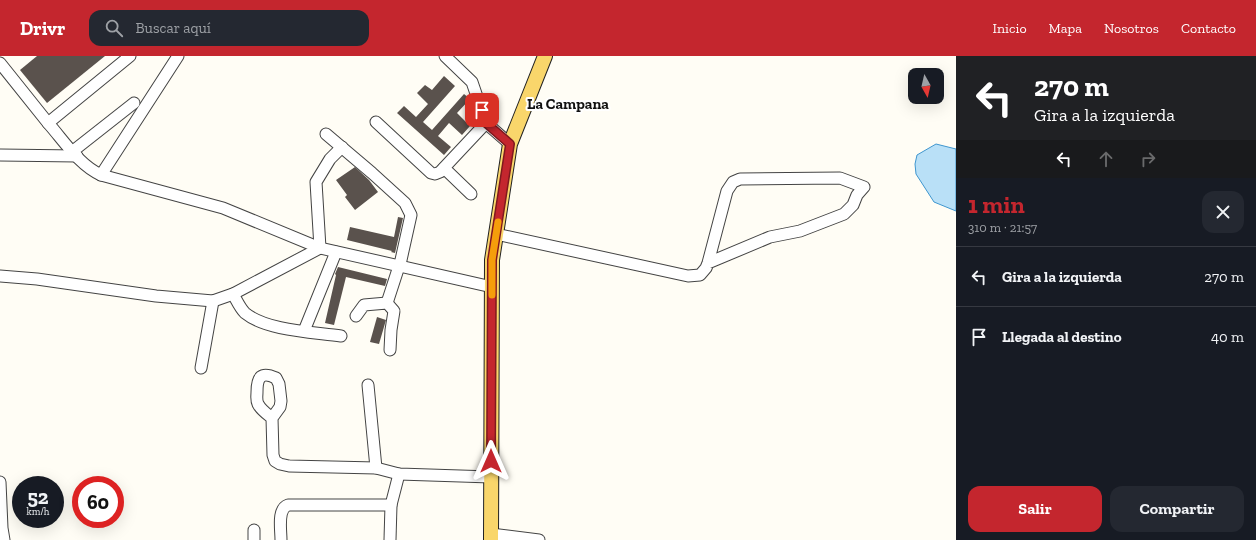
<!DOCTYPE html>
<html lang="es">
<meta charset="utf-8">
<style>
:root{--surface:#171b24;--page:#242831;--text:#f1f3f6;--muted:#9ea1a6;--line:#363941;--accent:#c4262e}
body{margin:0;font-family:"Zilla Slab",serif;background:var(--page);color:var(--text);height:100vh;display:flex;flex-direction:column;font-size:15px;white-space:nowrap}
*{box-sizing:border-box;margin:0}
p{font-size:13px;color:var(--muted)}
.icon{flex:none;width:22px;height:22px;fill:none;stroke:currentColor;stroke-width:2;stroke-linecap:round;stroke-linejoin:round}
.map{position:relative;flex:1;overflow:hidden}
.details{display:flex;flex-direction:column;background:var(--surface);width:300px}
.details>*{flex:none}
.guide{background:#202124;color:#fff;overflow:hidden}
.needle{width:26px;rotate:172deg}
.controls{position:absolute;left:908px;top:12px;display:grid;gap:8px}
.controls a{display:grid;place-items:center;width:36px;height:36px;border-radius:8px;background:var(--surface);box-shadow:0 4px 16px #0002;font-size:20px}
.speed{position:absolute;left:12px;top:420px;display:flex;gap:8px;font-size:20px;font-weight:700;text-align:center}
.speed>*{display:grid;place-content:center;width:52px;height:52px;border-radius:50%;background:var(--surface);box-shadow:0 4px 16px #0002;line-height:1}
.speed small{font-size:10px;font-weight:400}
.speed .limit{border:6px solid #d22;background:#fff;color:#111}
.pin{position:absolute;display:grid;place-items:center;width:34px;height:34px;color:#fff;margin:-17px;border-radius:8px;box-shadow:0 2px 6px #0006}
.me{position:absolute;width:44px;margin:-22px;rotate:0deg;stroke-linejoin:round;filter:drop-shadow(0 0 3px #0008)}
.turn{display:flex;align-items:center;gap:14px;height:84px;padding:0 12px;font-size:18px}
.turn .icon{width:52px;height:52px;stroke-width:2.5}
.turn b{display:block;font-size:28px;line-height:34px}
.lanes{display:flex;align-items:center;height:38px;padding:0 12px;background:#0003;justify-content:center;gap:20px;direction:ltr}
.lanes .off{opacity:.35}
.round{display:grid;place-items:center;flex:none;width:42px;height:42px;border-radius:12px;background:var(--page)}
.head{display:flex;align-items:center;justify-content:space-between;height:68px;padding:0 12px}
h1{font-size:24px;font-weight:800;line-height:30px;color:var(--accent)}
.action{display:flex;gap:8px;margin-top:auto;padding:8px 12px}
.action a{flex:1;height:46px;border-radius:12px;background:var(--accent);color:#fff;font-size:16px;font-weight:800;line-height:46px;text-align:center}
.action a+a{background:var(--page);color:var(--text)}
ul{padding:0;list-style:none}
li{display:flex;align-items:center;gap:12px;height:60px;padding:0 12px;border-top:1px solid var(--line)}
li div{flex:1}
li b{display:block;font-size:15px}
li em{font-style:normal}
header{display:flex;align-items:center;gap:24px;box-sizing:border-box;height:56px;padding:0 20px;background:var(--accent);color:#fff}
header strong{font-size:19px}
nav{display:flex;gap:22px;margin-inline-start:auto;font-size:14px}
.search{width:280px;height:36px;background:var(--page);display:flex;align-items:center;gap:10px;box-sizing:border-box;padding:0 14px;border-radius:12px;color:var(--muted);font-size:15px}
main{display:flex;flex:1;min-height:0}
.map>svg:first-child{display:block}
.water{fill:#b9e0f7;stroke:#3f96cf}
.building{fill:#5a524d}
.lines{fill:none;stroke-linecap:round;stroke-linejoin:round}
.minor-casing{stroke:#444;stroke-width:13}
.major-casing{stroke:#222;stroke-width:16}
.minor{stroke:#fff;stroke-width:11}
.major{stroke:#f9d66b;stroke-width:14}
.route-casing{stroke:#7f191e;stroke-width:10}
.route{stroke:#c4262e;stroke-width:7}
.slow{stroke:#f59e0b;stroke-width:7}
.labels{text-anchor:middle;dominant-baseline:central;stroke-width:4;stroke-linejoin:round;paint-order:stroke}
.neighbourhood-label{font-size:15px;font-weight:bold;fill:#111;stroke:#fff}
</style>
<header>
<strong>Drivr</strong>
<div class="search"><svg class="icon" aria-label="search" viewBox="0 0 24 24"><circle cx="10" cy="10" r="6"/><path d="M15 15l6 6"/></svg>Buscar aquí</div>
<nav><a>Inicio</a><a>Mapa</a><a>Nosotros</a><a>Contacto</a></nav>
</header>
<main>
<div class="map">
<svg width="956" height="484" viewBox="0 0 956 484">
<rect width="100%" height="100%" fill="#fffdf5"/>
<path class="water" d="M936 88 956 93V155L934 146 916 118 915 108 917 99Z"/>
<g class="building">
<path d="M37 0H105L47 47 20 14Z"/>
<path d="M444 20 455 30 423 66 432 74 464 38 470 43 457 57 470 70 462 79 449 67 438 80 451 91 444 99 397 57 404 50 416 61 428 48 417 37 425 29 432 34Z"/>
<path d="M355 111 369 124 378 136 355 154 345 141 347 139 336 124Z"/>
<path d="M398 161 403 162 395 197 391 196 392 195 347 184 350 171 394 181Z"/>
<path d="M338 211 387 223 385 230 346 221 334 269 325 267 336 219 335 218Z"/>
<path d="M377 261 386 264 379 288 370 286Z"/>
</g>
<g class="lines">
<g class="minor-casing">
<g id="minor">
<path d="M445 0 472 26 486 67"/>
<path d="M0 7 48 67 130 0"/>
<path d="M376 66 431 117 435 118 440 116 486 67 510 88"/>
<path d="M48 67C64 85 79 109 101 119L223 152 320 192 492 231"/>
<path d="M326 78 372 117 405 147 411 159 401 204 387 247"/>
<path d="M73 95 134 47"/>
<path d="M0 99 77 100"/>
<path d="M444 112 471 138"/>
<path d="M101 119 178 0"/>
<path d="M496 178 688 220 700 219 706 212 708 207 727 135 733 126 740 123 840 122 864 131 857 139 853 149 844 158 800 175 770 181 708 207"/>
<path d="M0 220 37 223 156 240 213 245 233 238 320 192 316 126 330 103 342 91"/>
<path d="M233 238C237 245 240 252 245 257 267 275 314 276 341 280"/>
<path d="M356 260 364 249 387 247 394 255 391 274 390 294"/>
<path d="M304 275 336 196"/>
<path d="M201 312 213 245"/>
<path d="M368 329 376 412"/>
<path d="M272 362C267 358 261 354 258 348 256 344 257 340 257 336 257 321 261 315 276 322L279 328 281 345 280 351 272 362 273 399 275 405 280 408 289 410 376 412 399 418 491 421"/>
<path d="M0 426 2 472 4 484"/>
<path d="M491 478 539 484"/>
<path d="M254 484V474"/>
<path d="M281 484C281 473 277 453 288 449H391L399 418"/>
<path d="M390 484 391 449"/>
</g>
</g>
<g class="major-casing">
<path id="major" d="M491 484 492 204 510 88 545 0"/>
</g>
<use href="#minor" class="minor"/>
<use href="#major" class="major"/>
</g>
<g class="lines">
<g class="route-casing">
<path id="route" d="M482 54 486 67 510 88 492 204 491 405"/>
</g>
<use href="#route" class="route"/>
<path class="slow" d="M492 239V204L498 166"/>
</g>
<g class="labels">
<g class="neighbourhood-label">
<text x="568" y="48">La Campana</text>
</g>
</g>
</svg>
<div class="controls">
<a><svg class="needle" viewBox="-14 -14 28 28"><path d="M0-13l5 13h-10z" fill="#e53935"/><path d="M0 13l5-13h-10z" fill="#9ea1a6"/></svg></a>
</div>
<div class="speed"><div>52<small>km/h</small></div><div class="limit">60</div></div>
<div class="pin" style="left:482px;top:54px;background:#d93025"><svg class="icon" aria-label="arrive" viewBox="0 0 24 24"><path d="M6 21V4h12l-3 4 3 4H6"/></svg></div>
<svg class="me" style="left:491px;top:405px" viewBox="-20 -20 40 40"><path d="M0-17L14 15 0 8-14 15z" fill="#c4262e" stroke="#fff" stroke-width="4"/></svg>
</div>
<section class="details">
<div class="guide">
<div class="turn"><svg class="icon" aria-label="left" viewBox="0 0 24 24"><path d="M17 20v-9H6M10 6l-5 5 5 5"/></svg><div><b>270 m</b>Gira a la izquierda</div></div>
<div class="lanes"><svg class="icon" aria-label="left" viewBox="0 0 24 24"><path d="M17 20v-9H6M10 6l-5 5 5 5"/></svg><svg class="icon off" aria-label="ahead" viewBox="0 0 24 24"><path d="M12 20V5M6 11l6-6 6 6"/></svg><svg class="icon off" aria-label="right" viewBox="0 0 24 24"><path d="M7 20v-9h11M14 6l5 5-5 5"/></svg></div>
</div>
<div class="head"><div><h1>1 min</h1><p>310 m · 21:57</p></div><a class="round"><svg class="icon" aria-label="close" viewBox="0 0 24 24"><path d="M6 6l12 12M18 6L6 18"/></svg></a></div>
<ul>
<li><svg class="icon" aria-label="left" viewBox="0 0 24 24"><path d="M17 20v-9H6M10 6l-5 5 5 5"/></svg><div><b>Gira a la izquierda</b></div><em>270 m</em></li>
<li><svg class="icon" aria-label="arrive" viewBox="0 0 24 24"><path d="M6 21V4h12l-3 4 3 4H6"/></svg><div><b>Llegada al destino</b></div><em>40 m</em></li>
</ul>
<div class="action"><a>Salir</a><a>Compartir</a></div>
</section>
</main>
